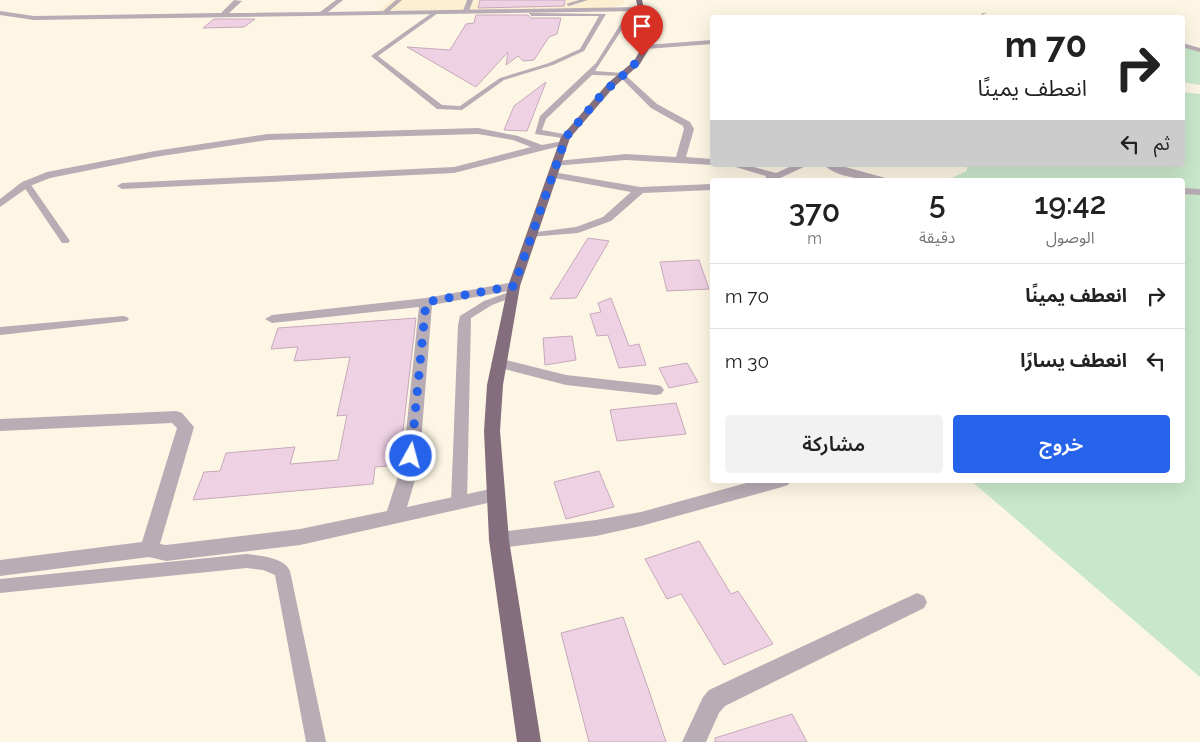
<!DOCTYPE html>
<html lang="ar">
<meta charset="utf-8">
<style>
:root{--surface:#fff;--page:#f2f2f2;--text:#222;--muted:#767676;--line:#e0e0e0;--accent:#2563eb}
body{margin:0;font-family:Raleway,"Noto Sans Arabic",sans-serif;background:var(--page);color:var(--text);direction:rtl;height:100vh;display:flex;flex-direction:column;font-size:19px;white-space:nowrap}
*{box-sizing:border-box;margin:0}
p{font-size:16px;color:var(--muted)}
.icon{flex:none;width:28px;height:28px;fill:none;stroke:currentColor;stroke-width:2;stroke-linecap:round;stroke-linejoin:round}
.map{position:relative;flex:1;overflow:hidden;direction:ltr}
.details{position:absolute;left:710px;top:178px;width:475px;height:305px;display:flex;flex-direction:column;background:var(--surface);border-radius:5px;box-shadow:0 5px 20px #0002;direction:rtl}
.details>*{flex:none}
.guide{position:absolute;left:710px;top:15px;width:475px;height:152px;border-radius:5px;box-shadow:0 5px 20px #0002;direction:rtl;background:#fff;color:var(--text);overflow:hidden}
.pin{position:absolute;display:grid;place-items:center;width:42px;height:42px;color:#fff;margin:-51px -21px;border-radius:50% 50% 50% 0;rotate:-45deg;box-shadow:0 0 5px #0007}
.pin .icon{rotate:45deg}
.me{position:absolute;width:55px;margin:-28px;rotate:7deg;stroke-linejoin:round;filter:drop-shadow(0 0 4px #0008)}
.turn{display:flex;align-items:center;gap:18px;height:105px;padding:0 15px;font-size:22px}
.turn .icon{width:65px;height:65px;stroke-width:2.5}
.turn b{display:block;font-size:35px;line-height:42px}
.then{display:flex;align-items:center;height:48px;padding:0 15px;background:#0003;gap:10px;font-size:19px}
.eta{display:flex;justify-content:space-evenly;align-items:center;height:85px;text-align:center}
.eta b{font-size:30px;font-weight:600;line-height:35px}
.primary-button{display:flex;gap:10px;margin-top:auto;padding:10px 15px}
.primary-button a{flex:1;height:58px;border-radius:5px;background:var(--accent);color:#fff;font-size:20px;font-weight:600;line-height:58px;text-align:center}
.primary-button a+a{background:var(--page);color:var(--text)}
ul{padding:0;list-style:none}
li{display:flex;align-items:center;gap:15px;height:65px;padding:0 15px;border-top:1px solid var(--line)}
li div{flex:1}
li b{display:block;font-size:19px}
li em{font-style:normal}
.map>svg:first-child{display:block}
.built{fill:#fceed1}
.green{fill:#c9e8cb}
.building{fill:#efd1e4;stroke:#c6a9bb}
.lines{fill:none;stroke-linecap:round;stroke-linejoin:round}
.path{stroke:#8e887a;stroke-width:1;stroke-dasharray:2.5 1;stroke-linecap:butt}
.lane{fill:#b8acb5;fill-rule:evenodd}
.street{fill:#b8acb5;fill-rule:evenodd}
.primary{fill:#846e7d;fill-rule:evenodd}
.route{stroke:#2563eb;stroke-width:9;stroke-dasharray:0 16.2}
</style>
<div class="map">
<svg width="1200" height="742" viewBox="0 0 1200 742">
<rect width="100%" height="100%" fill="#fef6e4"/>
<path class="built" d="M392 0H623L624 4 610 8 377 11Z"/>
<g class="green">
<path d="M1182 46 1200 52V85L1183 82Z"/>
<path d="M1183 92 1200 94V677L970 480H1182V180H947L967 171V165H1182Z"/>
</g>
<g class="building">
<path d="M480 0H565L564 6 478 8Z"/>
<path d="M476 15H528L531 18H561L557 34 549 37 534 60 523 61 518 56 506 65 508 52 476 87 407 47 450 50 466 24 474 23Z"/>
<path d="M214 19H255L244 27 203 28Z"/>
<path d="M546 82 527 131 504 130 514 106Z"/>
<path d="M588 238 609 241 576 298 550 299Z"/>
<path d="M699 260 709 289 667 291 660 262Z"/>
<path d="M611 298 629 346 639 344 646 365 619 368 608 335 597 336 590 314 601 312 598 303Z"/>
<path d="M416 318 399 465 375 467 373 484 193 500 204 472 220 471 226 453 295 447 290 464 338 460 347 415 337 416 350 357 294 361 298 347 271 349 278 328Z"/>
<path d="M572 336 576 360 545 365 543 338Z"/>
<path d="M687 363 698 382 669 388 659 368Z"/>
<path d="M676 403 686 434 617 441 610 410Z"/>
<path d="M599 471 614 507 566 519 554 482Z"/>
<path d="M699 541 731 594 738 591 773 644 724 665 681 594 667 599 645 559Z"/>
<path d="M623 617 648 688 666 742H589L561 633Z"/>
<path d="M792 714 807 742H715V738Z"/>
</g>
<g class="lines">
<path class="path" d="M981 18 982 14 986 13"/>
<g class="lane">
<path d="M396 0H402L386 14H382V12Z"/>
<path d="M467 0H473L469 11 466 13 463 11Z"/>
<path d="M579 0H588L569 6 566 4Z"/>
<path d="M436 10 438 13 378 56 442 105 460 106 500 78 549 63 580 49 599 16H531L529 13 606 14 584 51 553 65 504 80 462 110 437 109 371 56Z"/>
<path d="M643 14 645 17 627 22 595 71 623 73 626 75 625 76 592 75 546 119 542 130 569 135V139L535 134 540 116 596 63 623 20Z"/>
<path d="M23 182H29L70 241 68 243H62L22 184Z"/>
<path d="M512 291 516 292 517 294 516 296 492 305 471 318 467 502 464 506 459 508 454 506 451 502 458 325 460 316 484 301Z"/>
<path d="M123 316 127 317 129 319 127 321 0 335V327Z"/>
<path d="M247 554C261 556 284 557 290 571L326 742H306L275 575 263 570 247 568 0 593V579Z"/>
</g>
<g class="street">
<path d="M234 0 242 1 229 13 320 12 336 0H343L328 12 642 7 645 9 642 11 34 20 0 15V11L34 16 221 13Z"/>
<path d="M1016 16H1046L1049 18H1013Z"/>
<path d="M712 40V44L646 49 642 47 646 45Z"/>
<path d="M1182 43 1200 48V52L1182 47Z"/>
<path d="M623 73 657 104 690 122 694 129 686 157 712 159V165L626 160 553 166V162L557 161 626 154 676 157 684 129 683 126 651 108 620 77 619 75Z"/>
<path d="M478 128 518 136 542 145 563 141 568 144 454 173 122 189 117 186 122 183 454 167 531 147 513 140 478 134 268 140 155 157 50 178 30 186 0 207V199L22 182 47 172 155 151 268 134Z"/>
<path d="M729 165H746L776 173 794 165H808L776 180H765L766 176Z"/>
<path d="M824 165H838L893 180C872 180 840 180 824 165Z"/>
<path d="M553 172 640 187 712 184V190L643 193 611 221 578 233 529 237V233L576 227 603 217 631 192 549 177 548 175Z"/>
<path d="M1182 188 1200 189V195L1182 194Z"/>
<path d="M514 282 520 286 519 289 432 305 421 442 418 470 407 507 495 488 501 490 504 495 501 500 300 545 166 561 149 557 0 576V560L142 542 177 428 172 423 0 431V419L176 411 182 413 194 427 160 544 166 545 300 529 387 511 400 470 405 442 419 307 272 323 265 319 272 315 426 298Z"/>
<path d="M498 358 566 375 656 385 661 386 664 390 661 394 656 395 566 385 493 366 491 363Z"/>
<path d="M757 480H791L788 485 782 487 641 526 596 536 499 548 492 546 489 540 492 534 499 532 596 520 641 512Z"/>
<path d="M917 593 924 596 927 602 924 608 725 706 719 713 706 742H682L703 697 709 690Z"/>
</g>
<path class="primary" d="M636 0H642L648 25 650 47 640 64 614 87 570 138 520 286 503 385 500 431 509 540 541 742H517L489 540 484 431 487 385 508 286 561 137 608 83 634 61 642 47V25Z"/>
</g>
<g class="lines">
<path class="route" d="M411 456 426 302 514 286 566 137 603 93 630 69 642 56"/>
</g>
</svg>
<div class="pin" style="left:642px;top:56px;background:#d93025"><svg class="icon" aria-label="arrive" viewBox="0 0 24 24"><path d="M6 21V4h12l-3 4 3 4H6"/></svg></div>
<svg class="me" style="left:411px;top:456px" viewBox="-20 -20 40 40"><circle r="17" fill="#2563eb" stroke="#fff" stroke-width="3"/><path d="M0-11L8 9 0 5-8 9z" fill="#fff"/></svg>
<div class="guide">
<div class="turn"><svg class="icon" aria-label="right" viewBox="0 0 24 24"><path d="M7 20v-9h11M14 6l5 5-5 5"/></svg><div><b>70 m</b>انعطف يمينًا</div></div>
<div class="then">ثم<svg class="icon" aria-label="left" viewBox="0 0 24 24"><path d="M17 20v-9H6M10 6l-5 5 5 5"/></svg></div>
</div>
<section class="details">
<div class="eta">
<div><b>19:42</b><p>الوصول</p></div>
<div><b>5</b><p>دقيقة</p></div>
<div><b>370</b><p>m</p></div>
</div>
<ul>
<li><svg class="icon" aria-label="right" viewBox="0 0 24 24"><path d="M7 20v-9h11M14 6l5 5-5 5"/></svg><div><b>انعطف يمينًا</b></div><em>70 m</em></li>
<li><svg class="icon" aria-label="left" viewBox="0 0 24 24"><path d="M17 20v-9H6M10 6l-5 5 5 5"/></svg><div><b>انعطف يسارًا</b></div><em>30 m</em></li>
</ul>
<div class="primary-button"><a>خروج</a><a>مشاركة</a></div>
</section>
</div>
